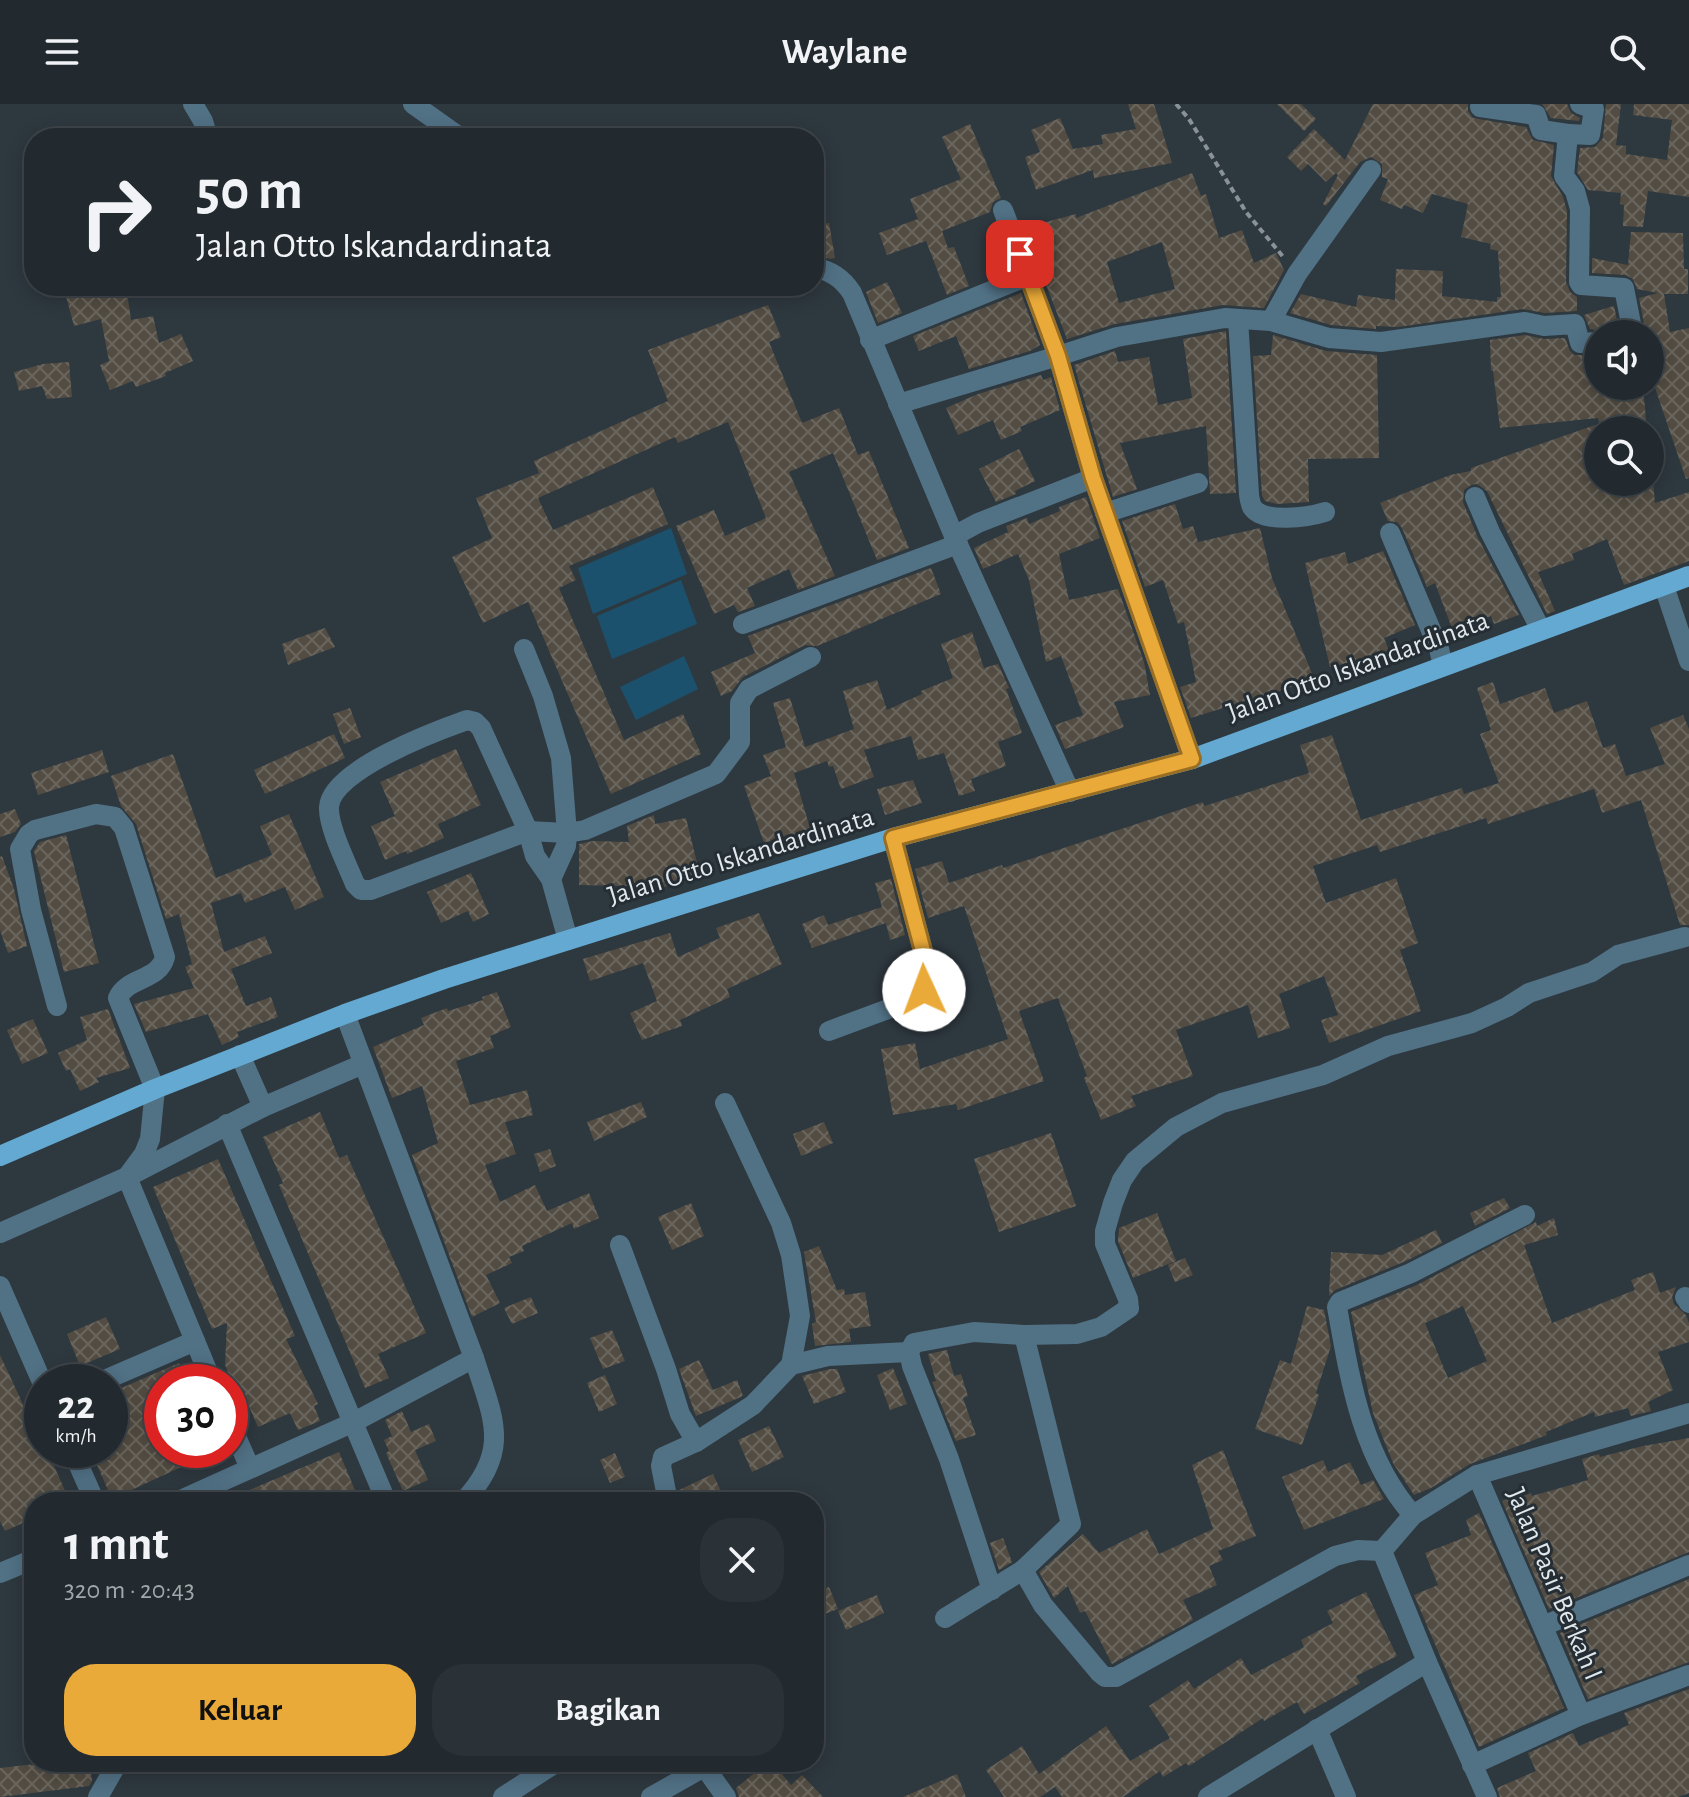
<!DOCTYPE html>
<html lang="id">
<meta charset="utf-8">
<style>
:root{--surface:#222a2f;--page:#2a3237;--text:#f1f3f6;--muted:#a2a7aa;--line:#3f464b;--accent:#eaaa39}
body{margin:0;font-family:"Alegreya Sans",sans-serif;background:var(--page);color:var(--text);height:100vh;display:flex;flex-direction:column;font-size:30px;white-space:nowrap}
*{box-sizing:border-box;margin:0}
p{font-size:26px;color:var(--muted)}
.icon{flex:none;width:44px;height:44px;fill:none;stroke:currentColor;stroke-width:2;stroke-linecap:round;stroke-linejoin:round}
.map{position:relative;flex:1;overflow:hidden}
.panel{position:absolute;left:24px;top:1388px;width:800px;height:280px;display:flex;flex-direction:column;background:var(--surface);border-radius:32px;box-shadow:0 4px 20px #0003,0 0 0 2px var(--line)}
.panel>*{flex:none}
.guide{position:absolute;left:24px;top:24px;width:800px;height:168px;border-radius:32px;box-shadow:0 4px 20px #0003,0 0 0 2px var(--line);background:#222a2f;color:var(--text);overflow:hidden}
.fabs{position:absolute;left:1584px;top:216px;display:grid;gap:16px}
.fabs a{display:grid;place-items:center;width:80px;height:80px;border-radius:50%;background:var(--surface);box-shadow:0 4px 20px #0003,0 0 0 2px var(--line);font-size:40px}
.speed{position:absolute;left:24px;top:1260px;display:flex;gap:16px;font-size:40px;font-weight:700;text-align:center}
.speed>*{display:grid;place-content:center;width:104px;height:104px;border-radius:50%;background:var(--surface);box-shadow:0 4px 20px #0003,0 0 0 2px var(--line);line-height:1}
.speed small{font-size:20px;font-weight:400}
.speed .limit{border:12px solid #d22;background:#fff;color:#111}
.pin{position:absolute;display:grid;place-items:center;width:68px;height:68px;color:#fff;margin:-34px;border-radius:16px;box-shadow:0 4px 12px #0006}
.me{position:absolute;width:88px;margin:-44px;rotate:358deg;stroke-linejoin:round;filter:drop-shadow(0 0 6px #0008)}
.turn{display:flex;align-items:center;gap:28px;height:168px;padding:0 40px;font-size:36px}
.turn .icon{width:104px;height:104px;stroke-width:2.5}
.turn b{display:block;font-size:56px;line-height:68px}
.round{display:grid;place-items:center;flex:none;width:84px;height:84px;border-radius:32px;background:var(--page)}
.headline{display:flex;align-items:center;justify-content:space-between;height:136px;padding:0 40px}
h1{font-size:48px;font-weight:600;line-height:60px}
.primary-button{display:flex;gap:16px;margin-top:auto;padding:16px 40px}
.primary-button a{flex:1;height:92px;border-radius:32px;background:var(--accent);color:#111;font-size:32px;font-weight:600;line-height:92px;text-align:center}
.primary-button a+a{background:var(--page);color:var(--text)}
header{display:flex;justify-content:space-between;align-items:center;height:104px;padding:0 40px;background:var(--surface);font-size:36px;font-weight:600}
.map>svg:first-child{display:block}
.grass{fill:#1c516e}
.building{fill:url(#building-cross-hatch);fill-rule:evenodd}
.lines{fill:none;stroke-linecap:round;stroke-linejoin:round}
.path{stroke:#8a9298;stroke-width:4;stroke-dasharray:6 4;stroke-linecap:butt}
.minor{stroke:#517185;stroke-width:20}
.major{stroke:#64a9d1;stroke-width:20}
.route-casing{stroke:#986e25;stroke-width:20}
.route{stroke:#eaaa39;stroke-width:14}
.labels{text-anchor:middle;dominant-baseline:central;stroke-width:6;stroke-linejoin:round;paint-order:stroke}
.street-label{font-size:28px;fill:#e1e8ec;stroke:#252e34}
</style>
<header><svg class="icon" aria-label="menu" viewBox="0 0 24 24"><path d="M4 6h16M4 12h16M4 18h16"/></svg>Waylane<svg class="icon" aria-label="search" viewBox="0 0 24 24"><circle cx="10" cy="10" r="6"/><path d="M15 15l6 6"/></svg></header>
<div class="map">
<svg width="1689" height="1693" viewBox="0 0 1689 1693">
<defs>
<pattern id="building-cross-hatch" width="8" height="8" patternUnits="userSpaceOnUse" patternTransform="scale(2)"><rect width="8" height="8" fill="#524c42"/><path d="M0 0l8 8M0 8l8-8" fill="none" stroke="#6b665d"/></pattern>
</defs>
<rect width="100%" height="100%" fill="#2e383f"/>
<g class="grass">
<path d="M671 424 687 470 593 510 578 464Z"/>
<path d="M681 476 697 520 612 555 597 512Z"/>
<path d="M684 552 698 585 636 616 620 583Z"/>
</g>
<g class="building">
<path d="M1128 0H1154L1172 59 1094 74 1093 66 1036 86 1025 53 1040 48 1031 26 1060 14 1073 45 1103 40 1101 31 1136 25Z"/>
<path d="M1277 0H1301L1316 15 1304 27Z"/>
<path d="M1373 0H1468V7L1473 14 1526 23 1533 36 1554 41 1551 72 1563 93 1567 107 1566 178 1570 188 1577 193V207L1545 209 1523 205 1398 223 1376 222V225L1331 221 1290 209 1301 190 1356 203 1358 191 1395 196 1396 165 1443 167 1442 192 1497 198V193H1501L1498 147 1490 145 1491 140 1461 133 1468 100 1432 90 1423 109 1404 101 1402 105 1380 96 1388 75 1382 73V60L1371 53 1360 58 1326 102 1323 100 1338 71 1336 69 1326 78 1308 60 1301 67 1287 53 1314 25 1345 56Z"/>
<path d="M1542 0H1567L1571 9 1580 14 1579 17 1551 14Z"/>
<path d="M1606 0H1621L1616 41 1626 42V50L1667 56 1672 16 1633 11 1634 0H1689V93L1648 87 1643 123 1623 122 1624 101 1620 100 1621 89 1588 86 1577 68 1580 44 1595 43 1603 34Z"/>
<path d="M970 20 1001 94 993 98 990 108 942 127 948 144 954 143 969 182 947 191 926 137 887 151 879 129 918 115 910 95 961 75 942 33Z"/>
<path d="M1192 69 1201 92 1206 90 1219 134 1242 126 1254 159 1276 149 1284 166 1264 204 1223 201 1115 220 1067 235 1024 124 1076 110V114ZM1162 138 1175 185 1119 199 1107 158Z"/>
<path d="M829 119 835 154 831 155 814 151V121Z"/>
<path d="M1631 128 1683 129 1684 165H1688V190H1664L1670 228 1689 224V374L1686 375 1650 269V230H1646L1639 194 1658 189 1637 185 1633 175 1626 171 1592 169V154L1628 161Z"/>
<path d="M887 178 902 209 878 219 866 188Z"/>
<path d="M75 182H87L88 186 126 182 131 216 153 212 159 239 181 230 193 257 165 269 166 272 136 283 133 277 110 286 100 261 109 257 101 215 74 222 64 185Z"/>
<path d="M1021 189 1040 241 1030 247 969 265 956 232 919 247 913 232Z"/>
<path d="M768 201 781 233 769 238 802 319 839 304 858 351 869 347 909 444 877 456 833 349 789 368 835 472 798 486 789 465 747 484 755 502 738 508 734 501 714 510 676 422 714 406 725 432 766 414 728 318 678 339 675 333 538 394 553 426 653 383 668 420 569 462 576 476 559 484 624 636 683 610 701 650 611 690 528 498 483 519 452 453 492 434 476 394 539 369 534 357 668 297 648 246Z"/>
<path d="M1614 202 1620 230 1590 225 1584 211Z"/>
<path d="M1226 227 1236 389 1210 390 1206 322 1120 339 1137 385 1113 393 1074 261 1115 247 1118 258 1149 253 1158 301 1192 294 1183 235Z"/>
<path d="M1273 231 1326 247 1377 251 1379 354 1308 355 1309 398 1277 400 1265 397 1262 392 1253 252 1271 251Z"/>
<path d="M1525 231 1544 235 1565 234 1570 247 1574 251H1598V282H1643L1647 326H1601L1598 314 1500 324 1493 266 1491 267 1490 236Z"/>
<path d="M69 258 72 293 47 295 42 282 19 287 14 268 43 260Z"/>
<path d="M1041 271 1043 276 1051 273 1060 306 1020 323 1022 327 1001 336 993 316 958 331 946 304 978 290Z"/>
<path d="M1598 320V382L1619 378H1653L1655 399 1689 388V457L1624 481 1607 435 1572 450 1574 456 1538 468 1555 507 1547 510 1487 387 1477 380 1471 381 1464 386 1463 398 1478 434 1519 511 1494 520 1491 512 1453 527 1435 479 1427 483 1402 424 1397 418 1388 417 1380 399 1450 371 1471 367V364Z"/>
<path d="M1019 345 1035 377 1015 387 1016 390 996 398 979 365Z"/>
<path d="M1086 393 1100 434 1059 450 1069 496 1118 485 1144 558 1150 591 1114 598 1124 623 1065 645 1055 621 1083 611 1061 552 1046 558 1029 476 1018 450 983 465 974 444 1008 428 1006 422 1027 414 1029 420 1060 407 1059 403Z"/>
<path d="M1175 400 1183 425 1193 422 1198 438 1260 424 1272 474 1314 574 1252 598V595L1191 614 1180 583 1196 578 1184 518 1178 520 1163 476 1145 483 1122 417Z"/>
<path d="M1383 447 1415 521 1384 534 1393 557 1376 563 1372 553 1330 563 1305 459 1345 448 1348 460Z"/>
<path d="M931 464 941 490 817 542 805 541 743 573 732 587 721 592 711 568 755 549 748 532Z"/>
<path d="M325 524 335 543 288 561 282 540Z"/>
<path d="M972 528 984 564 998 560 1009 584 1006 585 1022 629 998 638 1006 662 971 675 975 687 959 692 944 649 918 656 911 632 864 646 874 673 841 685 833 662 829 663 827 657 794 669 811 728 791 734 790 730 764 739 744 682 771 672 763 651 786 643 773 599 790 594 805 643 854 625 843 587 877 576 887 606 922 590 921 587 953 574 941 540Z"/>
<path d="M1493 578 1500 600 1545 584 1554 609 1587 597 1603 644 1615 640 1626 672 1665 660 1650 624 1683 611 1689 625V821H1680L1641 696 1602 709 1594 685 1488 720 1486 714 1380 748 1377 741 1313 762 1326 799 1396 774 1418 839 1400 846 1421 907 1329 939 1321 916 1338 911 1324 872 1279 890 1290 924 1258 934 1248 901 1176 926 1193 972 1131 992 1136 1002 1101 1016 1084 974 1087 972 1058 894 1019 907 1044 977 958 1006 956 1000 893 1011 881 945 915 939 920 965 1008 935 964 802 928 814 915 765 942 757 949 779 1002 761 1003 764 1203 698 1204 702 1309 669 1300 641 1332 631 1361 716 1462 684 1464 690 1499 679 1480 630 1491 626 1477 584Z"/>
<path d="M350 604 361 633 344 640 333 610Z"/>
<path d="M334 630 345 654 265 690 254 666Z"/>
<path d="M456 645 481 701 438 720 444 734 407 750 406 747 385 756 371 722 395 712 380 678Z"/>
<path d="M102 646 109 668 38 691 31 669Z"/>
<path d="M173 650 216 774 272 751 260 722 289 710 324 793 295 806 285 783 245 799 241 789 211 799 224 848 265 832 272 849 231 865 246 902 271 893 278 913 237 928 239 933 222 941 208 910 146 928 134 900 194 884 185 863 192 860 179 810 166 815 136 720 121 702 111 672Z"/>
<path d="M913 676 922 699 885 711 877 685Z"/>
<path d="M15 705 21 720 15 728 0 733V710Z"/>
<path d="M654 711 655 720 686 714 701 775 664 783 579 781V740L593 737 629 738 627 722Z"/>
<path d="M66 731 99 859 64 868 34 747 40 738Z"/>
<path d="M2 752 14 785 27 842 8 849 0 826V753Z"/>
<path d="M471 769 489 810 473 818 468 807 441 819 427 788Z"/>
<path d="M891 775 905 831 890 836 886 819 812 844 802 820 824 811 828 821 882 803 875 779Z"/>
<path d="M759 809 782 860 727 885 730 893 680 916 682 922 642 936 630 909 657 897 643 859 590 877 583 855 670 829 678 853 720 834 716 824Z"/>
<path d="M497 888 511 923 490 932 494 944 456 957 470 1001 527 986 533 1011 505 1018 516 1050 485 1061 500 1098 535 1081 547 1107 589 1089 599 1114 574 1125 572 1119 522 1142 524 1147 509 1153 512 1159 486 1171 500 1199 472 1213 412 1051 438 1039 422 982 392 994 373 943 424 921 421 914 447 904 448 907 483 896 482 893Z"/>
<path d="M108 905 130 964 96 974 99 978 80 987 70 965 66 967 58 949 87 936 80 913Z"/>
<path d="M33 915 48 949 22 960 7 926Z"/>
<path d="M641 998 647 1013 594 1037 587 1018Z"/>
<path d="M320 1008 339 1054 347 1051 426 1229 378 1250 389 1274 365 1284 279 1081 283 1079 263 1033Z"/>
<path d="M824 1018 833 1039 801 1052 793 1030Z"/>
<path d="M1051 1029 1076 1102 999 1128 974 1055Z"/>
<path d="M550 1045 556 1062 540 1068 534 1050Z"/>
<path d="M218 1055 295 1232 286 1235 318 1300 314 1302 320 1317 298 1326 290 1309 258 1323 242 1287 237 1289 225 1261 227 1219 212 1225 153 1083Z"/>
<path d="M1504 1094 1510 1104 1475 1122 1470 1109Z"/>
<path d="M691 1099 704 1132 672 1146 658 1113Z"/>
<path d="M1157 1109 1176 1157 1133 1174 1118 1137 1119 1124Z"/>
<path d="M1554 1114 1558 1131 1524 1141 1552 1219 1635 1186 1631 1176 1653 1168 1660 1189 1676 1183 1672 1193 1674 1200 1686 1211 1689 1219V1238L1658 1248 1673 1286 1648 1298 1651 1307 1631 1312 1628 1304 1595 1313 1594 1308 1546 1328 1547 1331 1470 1360 1431 1384 1414 1391 1393 1359 1373 1309 1351 1208 1417 1181 1536 1118 1537 1122ZM1463 1202 1487 1257 1448 1274 1425 1219Z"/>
<path d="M1436 1126 1442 1139 1406 1157 1335 1186 1329 1192 1331 1148 1382 1151Z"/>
<path d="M819 1142 837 1186 844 1185 845 1191 865 1188 871 1222 849 1225 851 1238 815 1242 812 1220 816 1218 804 1148Z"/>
<path d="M1185 1154 1193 1171 1175 1178 1168 1161Z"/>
<path d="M531 1193 538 1209 512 1220 504 1204Z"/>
<path d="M1307 1202 1324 1206 1331 1242 1316 1289 1319 1291 1302 1341 1255 1325 1280 1256 1291 1260Z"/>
<path d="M106 1213 120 1245 80 1262 67 1230Z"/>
<path d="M612 1226 625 1257 603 1265 590 1234Z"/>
<path d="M947 1246 954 1272 961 1270 968 1292 963 1294 976 1331 956 1337 932 1278 936 1277 928 1250Z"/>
<path d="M0 1251 28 1311 31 1310 42 1334V1346H47L70 1398H34V1414L5 1427 0 1417Z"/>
<path d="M699 1256 713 1286 737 1276 743 1292 696 1312 679 1265Z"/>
<path d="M179 1259 188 1278H162V1346H218L112 1395 97 1361 110 1355V1289Z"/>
<path d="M893 1264 907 1300 890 1306 877 1271Z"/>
<path d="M830 1265H837L846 1288 814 1300 802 1272Z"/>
<path d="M605 1271 617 1300 599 1308 587 1279Z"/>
<path d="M402 1307 411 1328 429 1320 436 1337 415 1346 428 1376 403 1387 386 1349 389 1347 384 1336 392 1332 385 1316Z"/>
<path d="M769 1322 784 1353 752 1368 738 1336Z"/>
<path d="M1689 1334V1448L1549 1505 1502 1397 1512 1392 1513 1396 1531 1389 1532 1392 1588 1376 1582 1355 1599 1350 1600 1353 1643 1342Z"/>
<path d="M1223 1346 1256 1432 1218 1447 1223 1456 1209 1462 1217 1481 1183 1496 1193 1516 1112 1560 1085 1507 1080 1509 1068 1482 1054 1494 1039 1468 1083 1430 1099 1449 1147 1425 1159 1450 1213 1425 1192 1361Z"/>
<path d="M339 1348 360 1398H221Z"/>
<path d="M615 1349 625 1373 610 1379 600 1356Z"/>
<path d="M1323 1356 1328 1368 1350 1358 1361 1381 1373 1376 1384 1395 1304 1426 1282 1373Z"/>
<path d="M713 1370 726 1398H681L679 1386Z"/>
<path d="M1479 1409 1564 1604 1479 1643 1414 1491 1438 1481 1425 1449 1471 1431 1466 1416Z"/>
<path d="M1003 1434 1012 1458 999 1466 990 1439Z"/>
<path d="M1689 1475V1558L1588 1595 1560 1529Z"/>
<path d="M829 1483 838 1505 814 1514V1489Z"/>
<path d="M1366 1488 1397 1552 1356 1572 1360 1579 1304 1610 1297 1598 1264 1617 1263 1614 1189 1662 1186 1659 1163 1673 1160 1667 1123 1693H1062L1055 1683 1040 1693H1004L986 1666 1022 1642 1039 1670 1106 1622 1130 1657 1170 1634 1149 1602 1188 1576 1194 1585 1241 1554 1251 1571 1304 1543 1301 1536 1333 1519 1327 1507Z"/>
<path d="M877 1491 884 1509 846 1526 838 1507Z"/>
<path d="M1689 1585V1689L1678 1693H1500L1497 1684 1536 1667 1528 1649 1573 1629 1579 1642 1629 1621 1624 1609Z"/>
<path d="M53 1658H90L92 1677 89 1682 0 1693V1664Z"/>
<path d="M768 1658H772L791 1681 802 1671 823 1693H739L736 1684Z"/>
<path d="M957 1670 966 1693H903Z"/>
</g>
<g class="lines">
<path class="path" d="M1176 0 1189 15 1246 108 1285 155"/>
<g class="minor">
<path d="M193 0 203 17 208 34"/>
<path d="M413 0 461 34"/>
<path d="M1580 0 1594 5 1590 31 1568 30 1564 72 1575 87 1580 105 1579 178 1581 181 1624 184 1633 230"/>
<path d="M1480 3 1536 11 1541 26 1568 30"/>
<path d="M1003 106 1028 172"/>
<path d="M814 164C831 166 843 175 852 189L954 432 978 419 1093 374"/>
<path d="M1238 215 1249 390C1249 393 1251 401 1252 403 1263 420 1309 413 1325 408"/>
<path d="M1271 217 1297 170 1371 66"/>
<path d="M870 236 1028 172 1058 252 1117 233 1225 214 1271 217 1329 234 1381 238 1525 218 1544 222 1575 220 1580 239 1598 238"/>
<path d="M898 300 1058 252 1093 374 1192 655"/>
<path d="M1475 393 1490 428 1541 526"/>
<path d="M1105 409 1198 379"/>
<path d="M1390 429 1439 545 1443 561"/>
<path d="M954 432 1070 688"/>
<path d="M1664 482 1689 557"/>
<path d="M743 520 958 440"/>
<path d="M524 545 543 592 561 654 567 729 566 742 551 775"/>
<path d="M467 616 475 618 481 624 528 727 371 786H361L355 780C347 760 328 723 329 703 331 666 436 627 467 616Z"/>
<path d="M568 836 551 775 535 752 528 727 567 729 585 726 716 670 740 638V599L749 585 811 553"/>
<path d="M57 902 31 806 20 745 29 730 35 726 96 710 115 713 124 724 165 853C159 877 127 873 118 894L155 985 150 1035 144 1050 127 1073 212 1278"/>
<path d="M829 927 896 902 924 886 927 862 893 734"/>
<path d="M240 951 263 1003"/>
<path d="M227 1020 384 1392"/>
<path d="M0 1129 127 1073 263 1003 363 960"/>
<path d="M620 1141 666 1265 680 1310 696 1338"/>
<path d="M0 1182 42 1278"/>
<path d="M1685 1193 1689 1199"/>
<path d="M791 1261 828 1252 909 1248"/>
<path d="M100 1278 195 1237"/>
<path d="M230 1319 250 1364"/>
<path d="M72 1346 95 1398"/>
<path d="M1477 1371 1581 1611"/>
<path d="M176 1398 354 1318 474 1254 345 910"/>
<path d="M463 1398C512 1346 493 1314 474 1254"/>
<path d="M668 1398 661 1362 663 1353 696 1338 753 1301 791 1261 800 1212 791 1151 781 1119 725 999"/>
<path d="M1413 1411C1362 1354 1350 1276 1337 1203L1340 1198 1411 1169 1525 1111"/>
<path d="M1023 1466 1071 1420 1024 1231"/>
<path d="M0 1469 34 1455"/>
<path d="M992 1486 949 1355 912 1262 909 1248 914 1239 974 1228 1024 1231 1077 1230 1101 1223 1129 1204 1128 1195 1105 1140V1127L1113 1099 1122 1076 1135 1057 1176 1023 1222 999 1323 971 1388 942 1472 919 1507 903 1529 889 1592 868 1618 851 1685 833"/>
<path d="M945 1514 1023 1466 1043 1501 1100 1569 1105 1573H1116L1335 1452 1358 1446 1382 1447"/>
<path d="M1543 1522 1689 1461"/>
<path d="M1317 1625 1346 1693"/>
<path d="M701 1658 726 1693"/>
<path d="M1472 1661 1581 1611 1689 1571"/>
<path d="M98 1693 118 1658"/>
<path d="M503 1693 557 1658"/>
<path d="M651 1693 704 1663"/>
<path d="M1208 1693 1427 1558"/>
<path d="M1487 1693 1427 1558 1382 1447 1413 1411 1477 1371 1689 1309"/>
</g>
<path class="major" d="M0 1052 155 985 345 910 444 875 893 734 1192 655 1689 472"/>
</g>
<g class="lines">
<g class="route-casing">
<path id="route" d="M924 886 927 862 893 734 1192 655 1093 374 1058 252 1020 150"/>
</g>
<use href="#route" class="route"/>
</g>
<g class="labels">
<g class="street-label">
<text transform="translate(1358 563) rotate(-20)">Jalan Otto Iskandardinata</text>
<text transform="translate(741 753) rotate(-17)">Jalan Otto Iskandardinata</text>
<text transform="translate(1554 1480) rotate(67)">Jalan Pasir Berkah I</text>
</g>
</g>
</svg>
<div class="fabs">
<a><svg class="icon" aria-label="sound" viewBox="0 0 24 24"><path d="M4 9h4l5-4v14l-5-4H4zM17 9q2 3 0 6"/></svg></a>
<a><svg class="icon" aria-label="search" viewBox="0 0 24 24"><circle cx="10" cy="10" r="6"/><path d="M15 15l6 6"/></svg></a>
</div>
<div class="speed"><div>22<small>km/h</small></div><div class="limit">30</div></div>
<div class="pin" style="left:1020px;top:150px;background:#d93025"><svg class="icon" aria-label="arrive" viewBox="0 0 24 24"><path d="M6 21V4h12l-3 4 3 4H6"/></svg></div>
<svg class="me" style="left:924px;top:886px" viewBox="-20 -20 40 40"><circle r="19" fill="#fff"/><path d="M0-13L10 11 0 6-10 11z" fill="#eaaa39"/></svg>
<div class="guide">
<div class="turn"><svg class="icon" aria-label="right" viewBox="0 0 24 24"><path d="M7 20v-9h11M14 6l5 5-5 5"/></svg><div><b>50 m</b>Jalan Otto Iskandardinata</div></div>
</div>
<section class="panel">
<div class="headline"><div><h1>1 mnt</h1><p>320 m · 20:43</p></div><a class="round"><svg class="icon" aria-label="close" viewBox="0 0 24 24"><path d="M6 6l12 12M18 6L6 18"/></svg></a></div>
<div class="primary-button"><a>Keluar</a><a>Bagikan</a></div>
</section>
</div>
